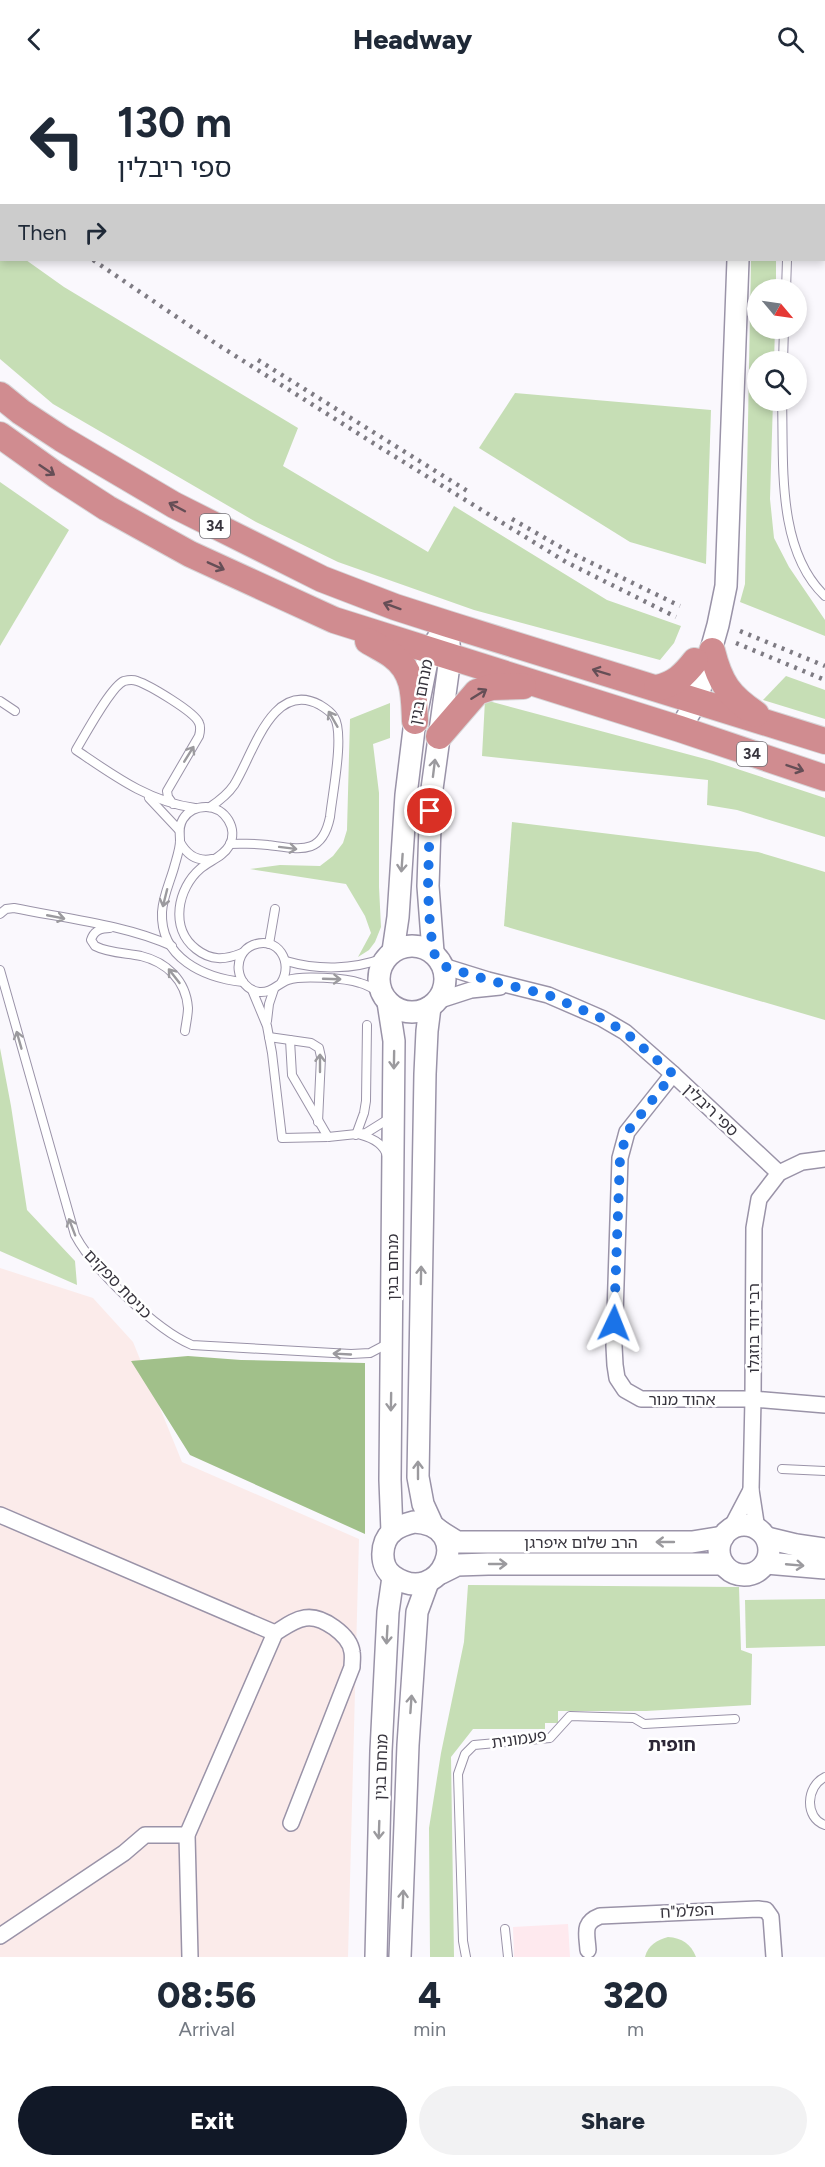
<!DOCTYPE html>
<meta charset="utf-8">
<style>
:root{--surface:#fff;--page:#f2f2f3;--text:#1f2937;--muted:#747a83;--accent:#111827}
body{margin:0;font-family:Figtree,"Noto Sans Hebrew",sans-serif;background:var(--page);color:var(--text);height:100vh;display:flex;flex-direction:column;font-size:22px;white-space:nowrap}
*{box-sizing:border-box;margin:0}
p{font-size:20px;color:var(--muted)}
.icon{flex:none;width:33px;height:33px;fill:none;stroke:currentColor;stroke-width:2;stroke-linecap:round;stroke-linejoin:round}
.map{position:relative;height:1879px;overflow:hidden}
.drawer{display:flex;flex-direction:column;background:var(--surface);flex:1}
.drawer>*{flex:none}
.banner{position:absolute;left:0px;top:0px;width:825px;height:183px;box-shadow:0 3px 9px #0003;background:#fff;color:var(--text);overflow:hidden}
.needle{width:39px;rotate:119deg}
.fabs{position:absolute;left:747px;top:201px;display:grid;gap:12px}
.fabs a{display:grid;place-items:center;width:60px;height:60px;border-radius:50%;background:var(--surface);box-shadow:0 3px 9px #0003;font-size:30px}
.pin{position:absolute;display:grid;place-items:center;width:51px;height:51px;color:#fff;margin:-26px;border:3px solid #fff;border-radius:50%;box-shadow:0 2px 6px #0007}
.me{position:absolute;width:66px;margin:-33px;rotate:2deg;stroke-linejoin:round;filter:drop-shadow(0 0 4px #0008)}
.turn{display:flex;align-items:center;gap:21px;height:126px;padding:0 18px;font-size:27px}
.turn .icon{width:78px;height:78px;stroke-width:2.5}
.turn b{display:block;font-size:42px;line-height:51px}
.then{display:flex;align-items:center;height:57px;padding:0 18px;background:#0003;gap:12px;font-size:22px}
.eta{display:flex;justify-content:space-evenly;align-items:center;height:102px;text-align:center}
.eta b{font-size:36px;font-weight:800;line-height:42px}
.primary-button{display:flex;gap:12px;margin-top:auto;padding:12px 18px}
.primary-button a{flex:1;height:69px;border-radius:36px;background:var(--accent);color:#fff;font-size:24px;font-weight:800;line-height:69px;text-align:center}
.primary-button a+a{background:var(--page);color:var(--text)}
header{display:flex;justify-content:space-between;align-items:center;height:78px;padding:0 18px;background:var(--surface);font-size:27px;font-weight:800}
.map>svg:first-child{display:block}
.industrial{fill:#fbebea}
.education{fill:#fee9ee}
.green{fill:#c6deb5}
.forest{fill:#a1c08a}
.lines{fill:none;stroke-linecap:round;stroke-linejoin:round}
.service-casing{stroke:#9a93a8;stroke-width:10}
.minor-casing{stroke:#9a93a8;stroke-width:18}
.secondary-casing{stroke:#9a93a8;stroke-width:24}
.trunk-casing{stroke:#d7d6d8;stroke-width:28}
.service{stroke:#fff;stroke-width:8}
.minor{stroke:#fff;stroke-width:15}
.secondary{stroke:#fff;stroke-width:21}
.trunk{stroke:#d08c90;stroke-width:26}
.rail{stroke:#7e7b83;stroke-width:4.5;stroke-dasharray:3 6;stroke-linecap:butt}
.oneway{stroke:#654e56}
.oneway2{stroke:#9b9a9e}
.route{stroke:#1a73e8;stroke-width:10;stroke-dasharray:0 18}
.labels{text-anchor:middle;dominant-baseline:central;stroke-width:5;stroke-linejoin:round;paint-order:stroke}
.shield{fill:#fff;stroke:#737177;stroke-width:1.5}
.shield-label{font-size:15px;font-weight:bold;fill:#37343d}
.street-label{font-size:16px;fill:#37343d;stroke:#fff}
.neighbourhood-label{font-size:18px;font-weight:bold;fill:#2b2636;stroke:#fff}
</style>
<header><svg class="icon" aria-label="back" viewBox="0 0 24 24"><path d="M15 5l-7 7 7 7"/></svg>Headway<svg class="icon" aria-label="search" viewBox="0 0 24 24"><circle cx="10" cy="10" r="6"/><path d="M15 15l6 6"/></svg></header>
<div class="map">
<svg width="825" height="1879" viewBox="0 0 825 1879">
<rect width="100%" height="100%" fill="#faf8fd"/>
<path class="industrial" d="M0 1190 93 1220 133 1264 182 1384 359 1461 348 1879H0Z"/>
<path class="education" d="M568 1846 570 1879H514L513 1849Z"/>
<g class="green">
<path d="M0 163 2 182H26L64 209 298 350 283 388 428 474 454 428 607 522 681 548 674 565 660 582 474 532 338 484 256 444 53 326 0 281Z"/>
<path d="M751 182H776V211L758 212V250L775 251 774 283 758 284V322L773 323 770 421 774 460 789 489 825 542V558L740 524 745 506Z"/>
<path d="M515 315 711 332 706 486 630 464 479 370Z"/>
<path d="M0 404 69 452 0 568Z"/>
<path d="M786 598 825 612V641L763 622Z"/>
<path d="M485 622 713 683 825 720V759L737 732 707 727 708 702 482 678Z"/>
<path d="M390 625V660L373 666 379 715V809L381 849 375 864 369 872 358 879 371 855 365 838 346 806 250 791 280 787 320 788 333 778 343 765 347 752 350 641Z"/>
<path d="M512 744 758 774 825 794V942L504 848Z"/>
<path d="M0 970 11 1028 27 1132 75 1183 77 1207 0 1173Z"/>
<path d="M468 1507 739 1509 741 1572 752 1576 751 1627 646 1633H558V1645H545V1651H473L451 1679 454 1879H430L429 1750 441 1675 464 1564Z"/>
<path d="M825 1521V1568L746 1570 745 1522Z"/>
<path d="M668 1859C682 1860 691 1866 696 1879H645C648 1867 657 1862 668 1859Z"/>
</g>
<path class="forest" d="M188 1278 241 1282 365 1285V1456L190 1377 131 1283Z"/>
<g class="lines">
<g class="service-casing">
<g id="service">
<path d="M789 0 790 2"/>
<path d="M824 73H825"/>
<path d="M786 212 787 182"/>
<path d="M783 284 784 250"/>
<path d="M782 322C784 384 776 472 825 518"/>
<path d="M0 623 15 633"/>
<path d="M149 720 179 752"/>
<path d="M173 726 168 719 167 713 199 658C200 654 201 649 199 645 195 634 149 607 137 603 132 601 128 602 124 603 111 608 84 659 76 672 113 697 149 724 195 730"/>
<path d="M210 729C219 723 228 716 234 707 253 677 272 601 320 627 325 630 331 634 334 639 345 655 332 718 330 739 322 778 300 771 268 767 255 765 243 766 230 766"/>
<path d="M180 764C187 777 197 784 212 781"/>
<path d="M0 836 6 831 14 830C63 840 127 847 172 868"/>
<path d="M110 850C101 850 94 852 91 862L95 868C108 875 126 875 141 878 166 884 186 902 188 930 188 937 186 945 185 953"/>
<path d="M269 866 275 831"/>
<path d="M242 875C225 882 211 883 196 871 169 850 178 810 200 791 209 783 223 779 229 768 239 751 225 729 206 729 196 729 188 733 183 741 178 749 180 755 180 763 180 770 177 779 175 786 171 802 163 817 162 834 160 880 204 900 243 904"/>
<path d="M286 883C317 892 353 892 384 880"/>
<path d="M0 892 75 1157C93 1191 156 1252 192 1267L351 1276 370 1275 387 1266"/>
<path d="M281 905C294 885 278 857 253 867 231 876 235 910 259 914 272 915 277 906 288 902 301 897 346 900 360 905 368 907 374 911 381 915"/>
<path d="M252 912 267 948 272 975 282 1060 328 1059 366 1055 390 1040"/>
<path d="M267 943 269 926 274 911"/>
<path d="M269 959 311 965 319 970 321 979 318 1044"/>
<path d="M290 962 292 997 328 1059"/>
<path d="M356 1057 364 1035 366 1023 367 947"/>
<path d="M361 1057C372 1060 384 1066 387 1078"/>
<path d="M782 1391 825 1393"/>
<path d="M825 1699C806 1708 804 1740 825 1747"/>
<path d="M505 1851 508 1879"/>
<path d="M466 1879 463 1863 458 1696 465 1676 474 1667 550 1660 570 1638 634 1640 644 1646 735 1641"/>
</g>
</g>
<g class="minor-casing">
<g id="minor">
<path d="M443 888 488 902 548 917 601 940 625 954 673 996 779 1095"/>
<path d="M437 923 471 912 500 909"/>
<path d="M673 996 627 1054 620 1080 614 1268 615 1287 617 1300 625 1312 641 1321H753L825 1327"/>
<path d="M0 1437 275 1555"/>
<path d="M757 1451 751 1412 753 1321 754 1150 759 1121 779 1095 802 1084 825 1081"/>
<path d="M730 1452 751 1412"/>
<path d="M0 1858 124 1775 145 1757H187"/>
<path d="M588 1872C587 1855 582 1845 600 1838L758 1831 766 1832 771 1839 774 1879"/>
<path d="M190 1879 187 1757 275 1555C285 1549 293 1542 305 1540 322 1537 350 1557 352 1574 353 1579 352 1584 352 1589L291 1745"/>
</g>
</g>
<g class="secondary-casing">
<g id="secondary">
<path d="M745 2 746 0"/>
<path d="M680 651 697 622 718 547 726 508 738 182"/>
<circle cx="412" cy="901" r="33"/>
<path d="M393 873 398 839 406 717 415 643 429 573 448 546"/>
<path d="M433 874 428 808 431 718 450 580 449 565"/>
<path d="M388 924 394 963 390 1402 392 1454"/>
<path d="M430 929 427 953 425 996 418 1399 423 1426 433 1448"/>
<path d="M414 1444C477 1447 441 1532 393 1498 379 1488 380 1464 393 1453 399 1448 406 1446 414 1444Z"/>
<circle cx="744" cy="1472" r="25"/>
<path d="M441 1454 457 1464H692L723 1459"/>
<path d="M767 1460 796 1467 825 1471"/>
<path d="M766 1485 825 1490"/>
<path d="M441 1495 457 1487 488 1486H723"/>
<path d="M376 1879 381 1673 388 1534 393 1499"/>
<path d="M400 1879 408 1667 417 1534 428 1504"/>
</g>
</g>
<g class="trunk-casing">
<g id="trunk">
<path d="M0 317 21 334 62 361 174 427 322 501 395 529 448 546 825 663"/>
<path d="M0 357 56 397 107 430 190 476 334 542 680 651 825 700"/>
<path d="M368 563C376 568 385 572 393 578 415 594 414 619 415 643"/>
<path d="M712 573C720 605 729 618 756 636"/>
<path d="M657 610C675 606 684 597 695 583"/>
<path d="M439 658 477 614 492 609 523 608"/>
</g>
</g>
<use href="#service" class="service"/>
<use href="#minor" class="minor"/>
<use href="#secondary" class="secondary"/>
<use href="#trunk" class="trunk"/>
<g class="rail">
<path d="M0 104 2 105"/>
<path d="M0 116 2 117"/>
<path d="M93 182 215 265 381 370 566 484 676 539"/>
<path d="M258 282 469 414"/>
<path d="M512 441 571 475 680 528"/>
<path d="M740 553 825 588"/>
<path d="M736 565 825 602"/>
</g>
</g>
<defs><path id="oneway-shaft" d="M-6 0H5M1.5-3L5.5 0L1.5 3" fill="none" stroke-width="1.6" stroke-linecap="round" stroke-linejoin="round" transform="scale(1.5)"/></defs>
<g class="oneway">
<use href="#oneway-shaft" transform="translate(47 392) rotate(34)"/>
<use href="#oneway-shaft" transform="translate(177 429) rotate(-152)"/>
<use href="#oneway-shaft" transform="translate(216 488) rotate(24)"/>
<use href="#oneway-shaft" transform="translate(392 528) rotate(-160)"/>
<use href="#oneway-shaft" transform="translate(601 594) rotate(-163)"/>
<use href="#oneway-shaft" transform="translate(479 616) rotate(-32)"/>
<use href="#oneway-shaft" transform="translate(795 690) rotate(19)"/>
</g>
<g class="oneway2">
<use href="#oneway-shaft" transform="translate(333 641) rotate(-120)"/>
<use href="#oneway-shaft" transform="translate(189 676) rotate(-58)"/>
<use href="#oneway-shaft" transform="translate(434 690) rotate(-83)"/>
<use href="#oneway-shaft" transform="translate(288 770) rotate(7)"/>
<use href="#oneway-shaft" transform="translate(402 785) rotate(94)"/>
<use href="#oneway-shaft" transform="translate(165 820) rotate(104)"/>
<use href="#oneway-shaft" transform="translate(56 839) rotate(11)"/>
<use href="#oneway-shaft" transform="translate(174 898) rotate(-128)"/>
<use href="#oneway-shaft" transform="translate(332 901) rotate(2)"/>
<use href="#oneway-shaft" transform="translate(19 962) rotate(-106)"/>
<use href="#oneway-shaft" transform="translate(394 982) rotate(91)"/>
<use href="#oneway-shaft" transform="translate(320 985) rotate(-90)"/>
<use href="#oneway-shaft" transform="translate(72 1149) rotate(-111)"/>
<use href="#oneway-shaft" transform="translate(421 1197) rotate(-89)"/>
<use href="#oneway-shaft" transform="translate(342 1276) rotate(-177)"/>
<use href="#oneway-shaft" transform="translate(391 1324) rotate(91)"/>
<use href="#oneway-shaft" transform="translate(418 1392) rotate(-90)"/>
<use href="#oneway-shaft" transform="translate(665 1464) rotate(180)"/>
<use href="#oneway-shaft" transform="translate(498 1486)"/>
<use href="#oneway-shaft" transform="translate(795 1487) rotate(5)"/>
<use href="#oneway-shaft" transform="translate(387 1557) rotate(93)"/>
<use href="#oneway-shaft" transform="translate(411 1626) rotate(-86)"/>
<use href="#oneway-shaft" transform="translate(379 1752) rotate(92)"/>
<use href="#oneway-shaft" transform="translate(403 1821) rotate(-88)"/>
</g>
<g class="lines">
<path class="route" d="M430 733 428 808 429 835 433 874 443 888 488 902 548 917 601 940 625 954 673 996 627 1054 620 1080 614 1245"/>
</g>
<g class="labels">
<g class="shield">
<rect x="200" y="436" width="30" height="24" rx="4.5"/>
<rect x="737" y="664" width="30" height="24" rx="4.5"/>
</g>
<g class="shield-label">
<text x="215" y="448">34</text>
<text x="752" y="676">34</text>
</g>
<g class="street-label">
<text transform="translate(421 614) rotate(-79)">מנחם בגין</text>
<text transform="translate(711 1032) rotate(43)">ספי ריבלין</text>
<text transform="translate(392 1189) rotate(-90)">מנחם בגין</text>
<text transform="translate(118 1206) rotate(46)">כניסת ספקים</text>
<text transform="translate(753 1250) rotate(-90)">רבי דוד בוזגלו</text>
<text x="682" y="1321">אהוד מנור</text>
<text x="581" y="1464">הרב שלום איפרגן</text>
<text transform="translate(519 1661) rotate(-8)">פעמונית</text>
<text transform="translate(381 1689) rotate(-88)">מנחם בגין</text>
<text transform="translate(687 1833) rotate(-3)">הפלמ"ח</text>
</g>
<g class="neighbourhood-label">
<text x="672" y="1667">חופית</text>
</g>
</g>
</svg>
<div class="fabs">
<a><svg class="needle" viewBox="-14 -14 28 28"><path d="M0-13l5 13h-10z" fill="#e53935"/><path d="M0 13l5-13h-10z" fill="#747a83"/></svg></a>
<a><svg class="icon" aria-label="search" viewBox="0 0 24 24"><circle cx="10" cy="10" r="6"/><path d="M15 15l6 6"/></svg></a>
</div>
<div class="pin" style="left:430px;top:733px;background:#d93025"><svg class="icon" aria-label="arrive" viewBox="0 0 24 24"><path d="M6 21V4h12l-3 4 3 4H6"/></svg></div>
<svg class="me" style="left:614px;top:1245px" viewBox="-20 -20 40 40"><path d="M0-17L14 15 0 8-14 15z" fill="#1a73e8" stroke="#fff" stroke-width="4"/></svg>
<div class="banner">
<div class="turn"><svg class="icon" aria-label="left" viewBox="0 0 24 24"><path d="M17 20v-9H6M10 6l-5 5 5 5"/></svg><div><b>130 m</b>ספי ריבלין</div></div>
<div class="then">Then<svg class="icon" aria-label="right" viewBox="0 0 24 24"><path d="M7 20v-9h11M14 6l5 5-5 5"/></svg></div>
</div>
</div>
<section class="drawer">
<div class="eta">
<div><b>08:56</b><p>Arrival</p></div>
<div><b>4</b><p>min</p></div>
<div><b>320</b><p>m</p></div>
</div>
<div class="primary-button"><a>Exit</a><a>Share</a></div>
</section>
